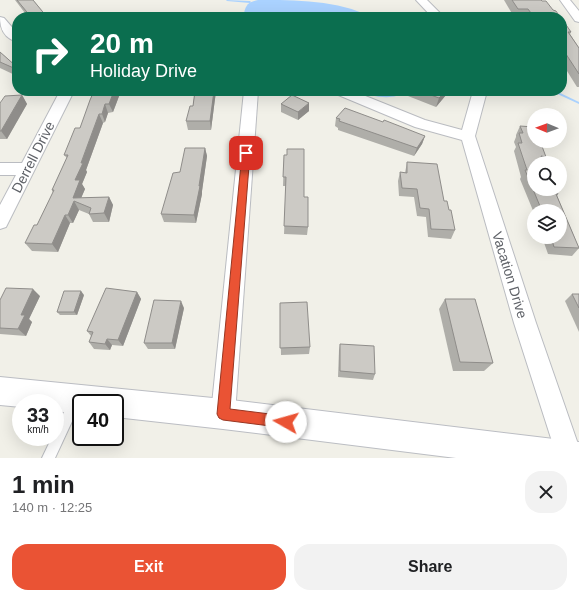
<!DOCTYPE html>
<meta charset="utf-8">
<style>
:root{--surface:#fff;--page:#f2f2f2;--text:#202124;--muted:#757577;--accent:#ea5334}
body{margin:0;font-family:Helvetica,sans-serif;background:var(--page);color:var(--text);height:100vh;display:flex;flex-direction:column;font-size:15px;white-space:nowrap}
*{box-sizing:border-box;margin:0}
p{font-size:13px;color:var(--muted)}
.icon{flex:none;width:22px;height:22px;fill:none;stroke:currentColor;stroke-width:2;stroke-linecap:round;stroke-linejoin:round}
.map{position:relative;height:458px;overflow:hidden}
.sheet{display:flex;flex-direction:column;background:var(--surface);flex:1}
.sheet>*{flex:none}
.banner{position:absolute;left:12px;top:12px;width:555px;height:84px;border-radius:16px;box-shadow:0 4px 16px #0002;background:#0b6e4f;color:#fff;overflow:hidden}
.needle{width:26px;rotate:271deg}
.tools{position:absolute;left:527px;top:108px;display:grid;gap:8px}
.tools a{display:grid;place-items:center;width:40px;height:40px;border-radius:50%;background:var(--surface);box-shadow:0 4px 16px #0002;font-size:20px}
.speed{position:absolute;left:12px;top:394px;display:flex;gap:8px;font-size:20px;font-weight:700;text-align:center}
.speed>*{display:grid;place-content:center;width:52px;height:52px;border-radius:50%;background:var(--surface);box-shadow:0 4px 16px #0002;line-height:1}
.speed small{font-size:10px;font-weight:400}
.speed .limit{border:2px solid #111;border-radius:6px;background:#fff;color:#111}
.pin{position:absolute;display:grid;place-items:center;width:34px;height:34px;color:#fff;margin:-17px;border-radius:8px;box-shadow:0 2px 6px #0006}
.me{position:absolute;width:44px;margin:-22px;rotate:277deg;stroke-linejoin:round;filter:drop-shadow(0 0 3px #0008)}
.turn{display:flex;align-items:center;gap:14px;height:84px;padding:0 12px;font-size:18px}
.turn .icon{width:52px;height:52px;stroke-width:2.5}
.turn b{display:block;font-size:28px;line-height:34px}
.round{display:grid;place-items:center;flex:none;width:42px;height:42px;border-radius:16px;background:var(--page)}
.summary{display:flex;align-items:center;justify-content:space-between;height:68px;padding:0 12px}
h1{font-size:24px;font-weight:700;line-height:30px}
.primary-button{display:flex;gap:8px;margin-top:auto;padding:8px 12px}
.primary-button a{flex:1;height:46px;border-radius:16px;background:var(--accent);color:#fff;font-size:16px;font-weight:700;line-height:46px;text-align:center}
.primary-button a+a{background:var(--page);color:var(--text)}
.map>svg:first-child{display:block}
.water{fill:#aad2ff}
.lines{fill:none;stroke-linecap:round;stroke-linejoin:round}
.stream{fill:#aad2ff;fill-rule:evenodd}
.lane-casing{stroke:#babcc1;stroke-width:2}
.street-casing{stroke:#babcc1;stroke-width:2}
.secondary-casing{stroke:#bbbdc3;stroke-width:2}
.lane{fill:#fff;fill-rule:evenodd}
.street{fill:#fff;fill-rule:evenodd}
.secondary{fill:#fff;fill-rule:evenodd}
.wall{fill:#afaea9}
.shaded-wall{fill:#8f8d8a}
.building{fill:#cccac5;stroke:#8f8d8a}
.route{fill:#ea5334;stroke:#983622}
.labels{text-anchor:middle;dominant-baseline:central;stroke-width:3;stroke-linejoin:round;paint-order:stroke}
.street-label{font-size:14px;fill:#5f6268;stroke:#fff}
</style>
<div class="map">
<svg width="579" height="458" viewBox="0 0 579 458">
<rect width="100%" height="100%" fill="#f1f0e8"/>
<g class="water">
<path d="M258 0C296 0 338 0 371 17H246L244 13C246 4 249 2 258 0Z"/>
<path d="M357 91H406C393 102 371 96 357 91Z"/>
</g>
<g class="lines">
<g class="stream">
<path d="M226 0 250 1 251 2 250 3 227 1Z"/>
<path d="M551 91H556L579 102V104Z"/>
</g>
<g class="lane-casing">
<path id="lane" d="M75 396 79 398 81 402 55 458H42L52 437H55V430L71 398Z"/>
</g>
<g class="street-casing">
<g id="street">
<path d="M416 0H427L444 17H432Z"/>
<path d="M560 0H570L579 11V22L575 21Z"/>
<path d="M0 17 4 18 17 33V42C4 38 0 29 0 17Z"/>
<path d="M60 91H74L6 227 0 229V205L16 175H0V163H22Z"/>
<path d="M244 91H258L235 414 231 422 223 426 215 422 211 414Z"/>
<path d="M334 91H353L425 120 462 130 473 91H487L475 136 536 323 579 447V458L557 457 514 323 462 140 415 127 336 94Z"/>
</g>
</g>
<g class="secondary-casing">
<path id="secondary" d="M0 377 223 399 579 442V458H456L223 429 115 417V403H81V414L55 411V403H21V407L0 405Z"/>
</g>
<use href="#lane" class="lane"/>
<use href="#street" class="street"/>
<use href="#secondary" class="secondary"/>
</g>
<g class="wall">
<path d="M15 0H33L47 17H28Z"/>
<path d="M504 0H541L560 17H514Z"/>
<path d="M562 19 571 32 570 34 579 48V87H577L562 63Z"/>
<path d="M0 52 17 67V76L0 68Z"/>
<path d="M94 91H121L113 112 108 113 105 122 103 123 86 170 87 172 82 184 85 189 81 198 109 197 113 205 109 222H93L89 214 79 210 73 223H70L58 252 32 251 25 243 37 225 53 193 52 190 67 158 64 155 80 128Z"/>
<path d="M195 91H216L211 130H188L186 121 193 106Z"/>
<path d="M409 91H448L446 95 436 107 408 96Z"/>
<path d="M22 95 27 104 7 139H0V103Z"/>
<path d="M281 104 309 111 298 120 281 112Z"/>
<path d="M336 118 383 122 425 136 422 144 414 156 338 130V128L335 126Z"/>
<path d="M520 126 546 157 543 161 558 194 557 196 579 248 572 256 548 254 542 237H560V211H534V213L520 179 521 177 514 151 516 147 514 142 516 137V135Z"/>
<path d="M205 148 207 156 202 191V194L196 223 164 222 161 214 180 172Z"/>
<path d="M284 155 304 197 308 227 307 235 284 234 286 186H283Z"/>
<path d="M407 162 444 201 449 210 455 230 451 239 428 237 426 217 417 216 414 197 399 196 398 181 400 172 405 173Z"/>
<path d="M137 292 141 299 123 346 112 345 110 350 94 349 89 342 91 336 87 331Z"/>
<path d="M572 294H579V332L565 301Z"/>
<path d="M84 295 77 315H60L57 312Z"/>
<path d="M40 296 29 319 32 322 26 336 0 334V300Z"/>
<path d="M445 299 493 363 484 371H453L439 309Z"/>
<path d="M280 303 310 347 309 354 281 355Z"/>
<path d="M184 308 175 349H148L144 343Z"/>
<path d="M340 344 375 374 373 380 338 377 339 350Z"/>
</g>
<g class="shaded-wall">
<path d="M114 91H121L113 112 109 104Z"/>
<path d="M214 91H216L211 130 210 121Z"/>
<path d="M446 91H448L446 95 436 107 439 98Z"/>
<path d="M22 95 27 104 7 139 1 131Z"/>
<path d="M309 103V111L298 120V112Z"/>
<path d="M105 104 108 113 105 122 102 114Z"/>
<path d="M99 114 103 123 86 170 87 172 82 184 85 189 79 203 73 198 75 180Z"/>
<path d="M425 136 422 144 414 156 417 148Z"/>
<path d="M205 148 207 156 202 191V194L196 223 194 215Z"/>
<path d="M109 197 113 205 109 222 104 213Z"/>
<path d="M74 201 79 210 73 223 68 215Z"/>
<path d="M65 215 70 223 58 252 52 244Z"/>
<path d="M33 289 40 296 29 319 32 322 26 336 18 329 21 315Z"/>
<path d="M81 291 84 295 77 315 74 312Z"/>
<path d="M137 292 141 299 123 346 118 340Z"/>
<path d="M181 301 184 308 175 349 172 343Z"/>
<path d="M107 339 112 345 110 350 105 344Z"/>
</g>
<g class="building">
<path d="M17 0H33L47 17H31Z"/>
<path d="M512 0H541L542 1H546L553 10 556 11 560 17H534L528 9H518Z"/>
<path d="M562 19 571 32H568L579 48V74L562 48Z"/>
<path d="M0 52 17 67 16 69 0 62Z"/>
<path d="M94 91H114L109 104H105L102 114H99L81 163H83L75 180H80L73 198 109 197 104 213 89 214 91 208 74 201 68 215H65L52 244 25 243 34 225H37L54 190H52L68 155H64L75 128H80L90 100Z"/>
<path d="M195 91H214L210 121H186L190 106H193Z"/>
<path d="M420 91H446L439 98Z"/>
<path d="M22 95 1 131H0V103L5 96Z"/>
<path d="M292 95 309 103 298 112 281 104Z"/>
<path d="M345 108 383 122 384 120 425 136 417 148 339 121 340 119 336 118Z"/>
<path d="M520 126 534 127V141H540L546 157 541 156 544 163H534V189H556L558 194H556L579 248 554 247 551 237H560V211H542L525 170H527L518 143H522L519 133H523Z"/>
<path d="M185 148H205L199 186H200L194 215 161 214 173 173 180 172Z"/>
<path d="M287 149H304V197H308V227L284 226 286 177H283L284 155H287Z"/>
<path d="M407 162 437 164 444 201H447L449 210H451L455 230 431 229 429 209 420 208 417 189 402 188 400 172 407 173Z"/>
<path d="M6 288 33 289 21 315H25L18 329 0 328V300Z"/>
<path d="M106 288 137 292 118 340 107 339 105 344 89 342 93 332 87 331Z"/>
<path d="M64 291H81L74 312H57Z"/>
<path d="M572 294H579V308Z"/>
<path d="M445 299H475L493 363 460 362Z"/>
<path d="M154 300 181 301 172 343H144Z"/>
<path d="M307 302 310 347 280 348V303Z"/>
<path d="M340 344 374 346 375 374 340 371Z"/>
</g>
<path class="route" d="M246 151 250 153 230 409 286 416 291 418 293 422 291 426 286 428 223 420 219 418 217 414 242 153Z"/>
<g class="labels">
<g class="street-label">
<text transform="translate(33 157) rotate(-63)">Derrell Drive</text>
<text transform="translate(510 275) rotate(73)">Vacation Drive</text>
</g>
</g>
</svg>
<div class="tools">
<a><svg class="needle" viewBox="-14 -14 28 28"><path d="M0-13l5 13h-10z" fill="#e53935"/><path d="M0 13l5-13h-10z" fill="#757577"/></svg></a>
<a><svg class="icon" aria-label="search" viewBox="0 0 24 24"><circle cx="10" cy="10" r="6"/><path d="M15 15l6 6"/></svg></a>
<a><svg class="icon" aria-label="layers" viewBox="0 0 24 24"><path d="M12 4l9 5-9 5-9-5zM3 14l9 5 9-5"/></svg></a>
</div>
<div class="speed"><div>33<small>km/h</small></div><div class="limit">40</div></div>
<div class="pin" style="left:246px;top:153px;background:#d93025"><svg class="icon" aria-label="arrive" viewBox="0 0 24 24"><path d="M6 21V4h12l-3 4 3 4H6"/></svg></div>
<svg class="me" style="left:286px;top:422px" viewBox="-20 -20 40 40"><circle r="19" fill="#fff"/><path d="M0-13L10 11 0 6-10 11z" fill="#ea5334"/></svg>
<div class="banner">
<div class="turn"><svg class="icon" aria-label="right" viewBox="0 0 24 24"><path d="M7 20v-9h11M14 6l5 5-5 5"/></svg><div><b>20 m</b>Holiday Drive</div></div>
</div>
</div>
<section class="sheet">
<div class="summary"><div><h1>1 min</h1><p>140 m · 12:25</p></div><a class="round"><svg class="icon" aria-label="close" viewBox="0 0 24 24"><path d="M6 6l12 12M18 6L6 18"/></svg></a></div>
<div class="primary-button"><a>Exit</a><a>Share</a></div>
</section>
